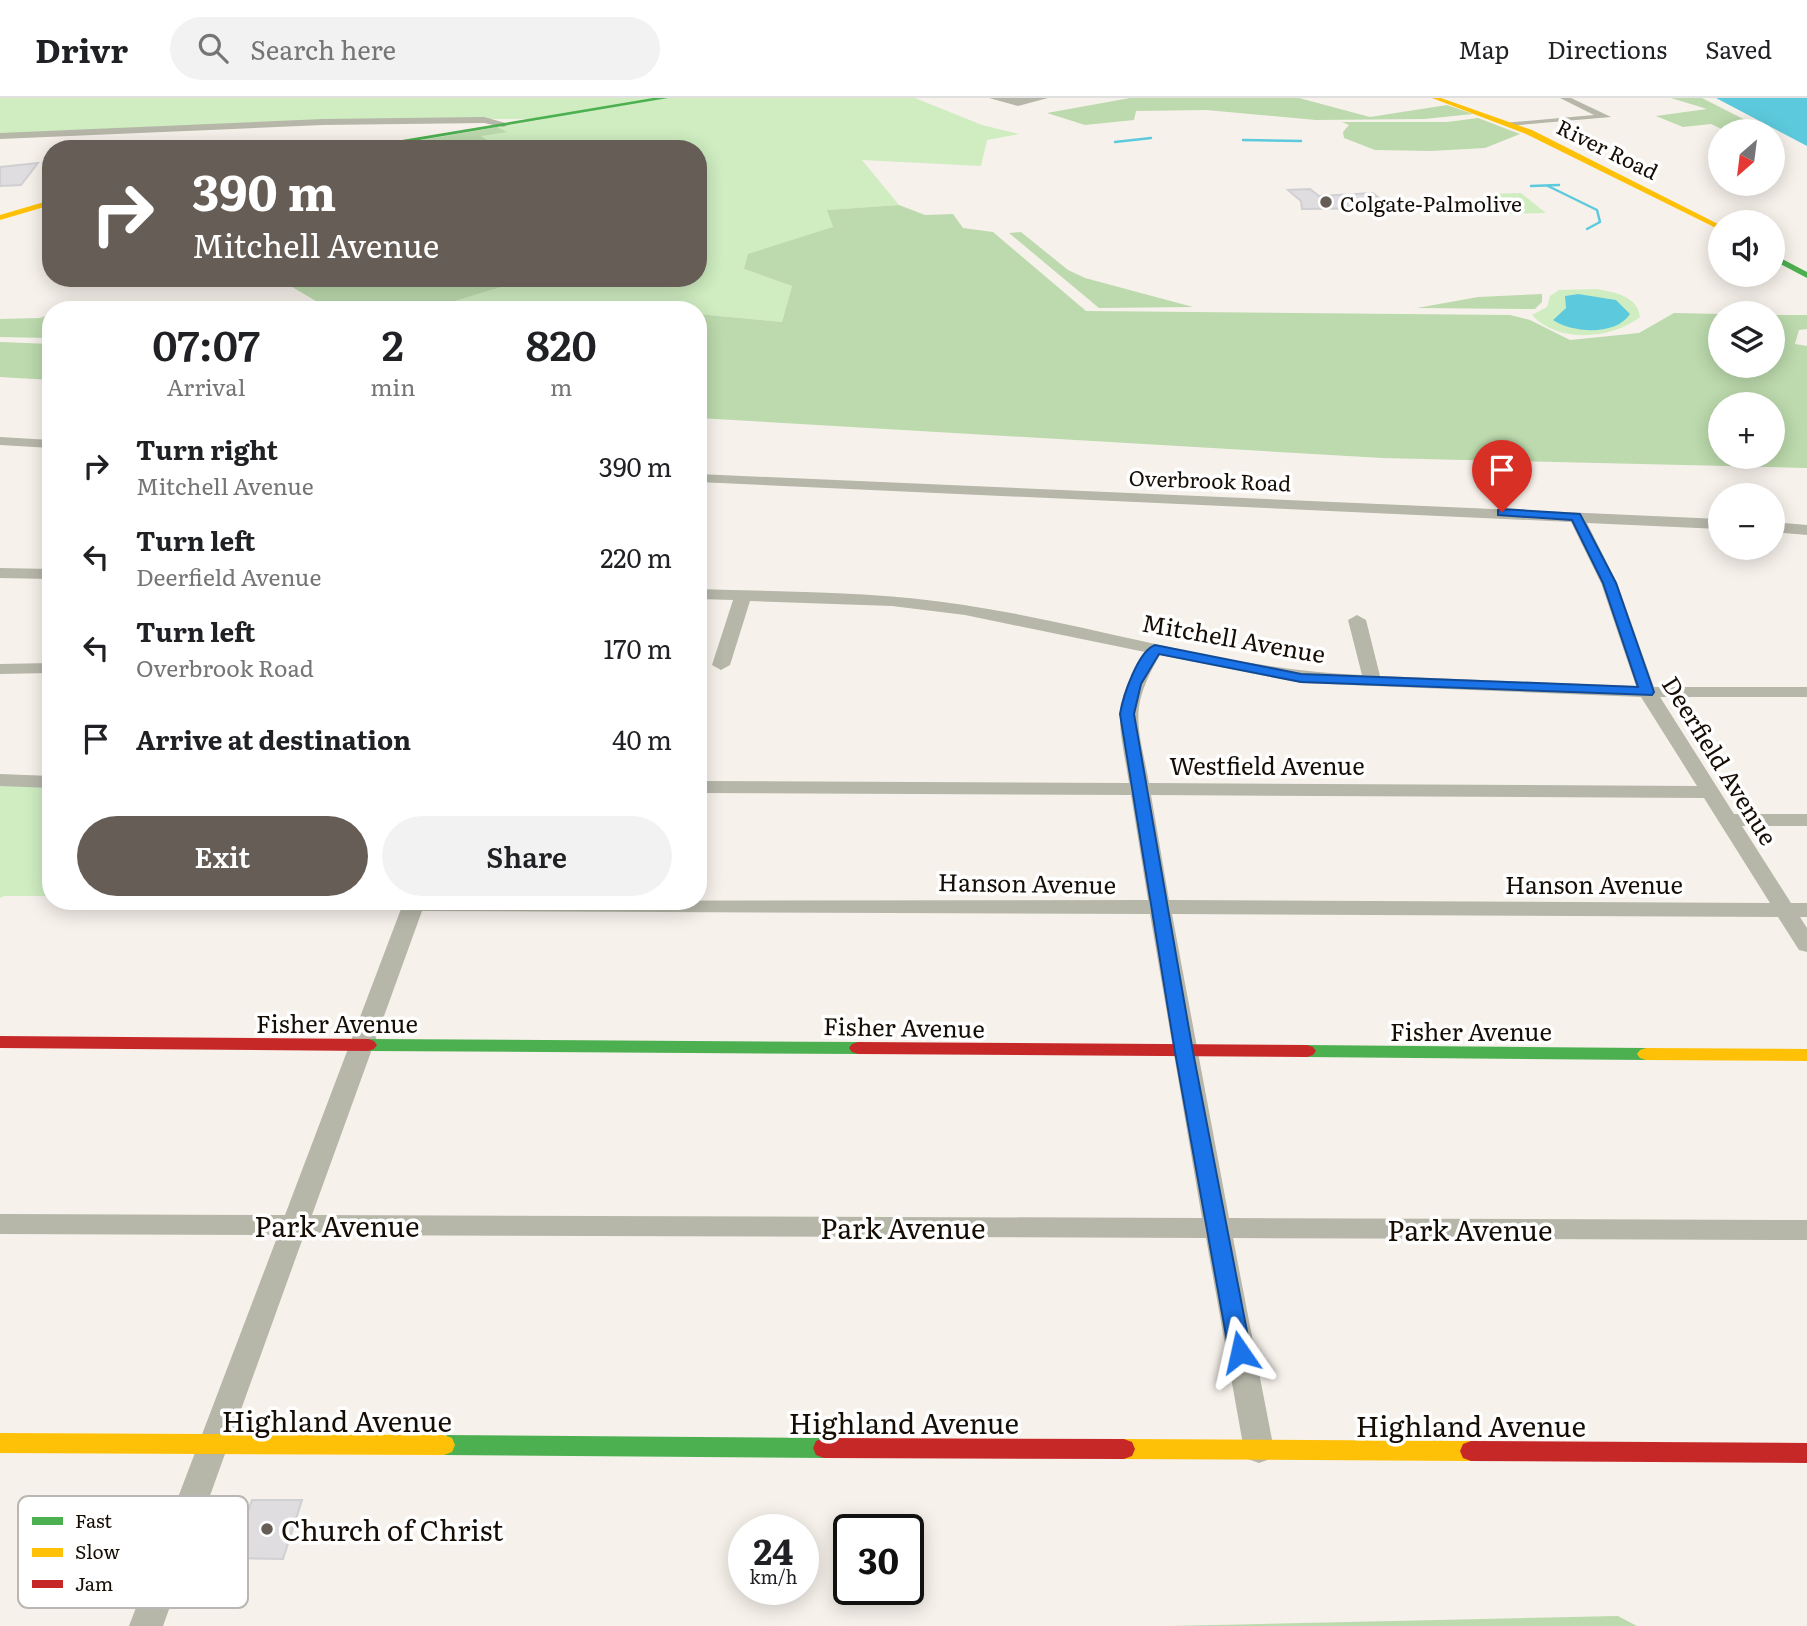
<!DOCTYPE html>
<meta charset="utf-8">
<style>
:root{--surface:#fff;--page:#f2f2f2;--text:#202124;--muted:#757577;--line:#e0e0e0;--accent:#655d56}
body{margin:0;font-family:Literata,serif;background:var(--page);color:var(--text);height:100vh;display:flex;flex-direction:column;font-size:26px;white-space:nowrap}
*{box-sizing:border-box;margin:0}
p{font-size:23px;color:var(--muted)}
.icon{flex:none;width:38px;height:38px;fill:none;stroke:currentColor;stroke-width:2;stroke-linecap:round;stroke-linejoin:round}
.map{position:relative;flex:1;overflow:hidden}
.panel{position:absolute;left:42px;top:203px;width:665px;height:609px;display:flex;flex-direction:column;background:var(--surface);border-radius:28px;box-shadow:0 4px 18px #0003}
.panel>*{flex:none}
.banner{position:absolute;left:42px;top:42px;width:665px;height:147px;border-radius:28px;box-shadow:0 4px 18px #0003;background:#655d56;color:#fff;overflow:hidden}
.needle{width:46px;rotate:208deg}
.buttons{position:absolute;left:1708px;top:21px;display:grid;gap:14px}
.buttons a{display:grid;place-items:center;width:77px;height:77px;border-radius:50%;background:var(--surface);box-shadow:0 4px 18px #0003;font-size:35px}
.speed{position:absolute;left:728px;top:1416px;display:flex;gap:14px;font-size:35px;font-weight:700;text-align:center}
.speed>*{display:grid;place-content:center;width:91px;height:91px;border-radius:50%;background:var(--surface);box-shadow:0 4px 18px #0003;line-height:1}
.speed small{font-size:18px;font-weight:400}
.speed .limit{border:4px solid #111;border-radius:10px;background:#fff;color:#111}
.pin{position:absolute;display:grid;place-items:center;width:60px;height:60px;color:#fff;margin:-72px -30px;border-radius:50% 50% 50% 0;rotate:-45deg;box-shadow:0 0 7px #0007}
.pin .icon{rotate:45deg}
.me{position:absolute;width:77px;margin:-38px;rotate:349deg;stroke-linejoin:round;filter:drop-shadow(0 0 5px #0008)}
.turn{display:flex;align-items:center;gap:24px;height:147px;padding:0 35px;font-size:32px}
.turn .icon{width:91px;height:91px;stroke-width:2.5}
.turn b{display:block;font-size:49px;line-height:60px}
.eta{display:flex;justify-content:space-evenly;align-items:center;height:119px;text-align:center}
.eta b{font-size:42px;font-weight:600;line-height:49px}
.action{display:flex;gap:14px;margin-top:auto;padding:14px 35px}
.action a{flex:1;height:80px;border-radius:42px;background:var(--accent);color:#fff;font-size:28px;font-weight:600;line-height:80px;text-align:center}
.action a+a{background:var(--page);color:var(--text)}
ul{padding:0;list-style:none}
li{display:flex;align-items:center;gap:21px;height:91px;padding:0 35px}
li div{flex:1}
li b{display:block;font-size:26px}
li em{font-style:normal}
header{display:flex;align-items:center;gap:42px;box-sizing:border-box;height:98px;padding:0 35px;background:var(--surface);border-bottom:2px solid var(--line)}
header strong{font-size:33px}
nav{display:flex;gap:38px;margin-inline-start:auto;font-size:24px}
.search{width:490px;height:63px;background:var(--page);display:flex;align-items:center;gap:18px;box-sizing:border-box;padding:0 24px;border-radius:38px;color:var(--muted);font-size:26px}
.map>svg:first-child{display:block}
.green{fill:#cfedc1;fill-rule:evenodd}
.forest{fill:#bcdaad;fill-rule:evenodd}
.water{fill:#5ccadc}
.lines{fill:none;stroke-linecap:round;stroke-linejoin:round}
.stream{stroke:#5ccadc;stroke-width:2.5}
.building{fill:#dfdde0;stroke:#d0cfd2;stroke-width:2}
.street{fill:#b6b6a9;fill-rule:evenodd}
.fast{fill:#4caf50;fill-rule:evenodd}
.slow{fill:#ffc107;fill-rule:evenodd}
.jam{fill:#c62828;fill-rule:evenodd}
.route{fill:#1a73e8;stroke:#114b97;stroke-width:2}
.poi-dot{fill:#655d56;stroke:#fff;stroke-width:2.5}
.labels{text-anchor:middle;dominant-baseline:central;stroke-width:7;stroke-linejoin:round;paint-order:stroke}
.far-street-label{font-size:21px;fill:#160d05;stroke:#fff}
.far-poi-label{font-size:21px;fill:#160d05;stroke:#fff;text-anchor:start}
.street-label{font-size:24px;fill:#160d05;stroke:#fff}
.near-street-label{font-size:28px;fill:#160d05;stroke:#fff}
.near-poi-label{font-size:28px;fill:#160d05;stroke:#fff;text-anchor:start}
.key{fill:#fff;stroke:#b9b6b4;stroke-width:2}
.key-label{font-size:19px;fill:#160d05}
</style>
<header>
<strong>Drivr</strong>
<div class="search"><svg class="icon" aria-label="search" viewBox="0 0 24 24"><circle cx="10" cy="10" r="6"/><path d="M15 15l6 6"/></svg>Search here</div>
<nav><a>Map</a><a>Directions</a><a>Saved</a></nav>
</header>
<div class="map">
<svg width="1807" height="1528" viewBox="0 0 1807 1528">
<rect width="100%" height="100%" fill="#f7f1eb"/>
<g class="green">
<path d="M0 0H915L982 27 1019 36 987 42 981 68 862 62 899 107 828 112 833 129 744 171 792 188 782 224 698 216V212H425L500 189 493 180H698V51H454L489 44 480 38 497 29 545 21H417L0 36Z"/>
<path d="M1521 95 1546 115 1507 116 1484 96Z"/>
<path d="M1596 191C1614 194 1638 198 1640 219 1612 241 1558 246 1532 217L1547 209 1550 198 1559 192ZM1577 196 1613 227 1581 231 1553 222 1566 210V198Z"/>
<path d="M0 678 51 679V798H4L0 800Z"/>
</g>
<g class="forest">
<path d="M1130 0H1299L1370 19 1447 7 1473 16 1424 21 1316 22 1206 12 1136 13 1134 22 1085 27 1047 15Z"/>
<path d="M1671 0H1702L1767 33H1726L1711 26 1683 29 1656 18 1707 11Z"/>
<path d="M1478 20 1520 36 1485 50 1431 53 1375 52 1344 40 1343 34 1349 27 1342 24H1447Z"/>
<path d="M497 29 507 34 481 38 490 44 454 51H370Z"/>
<path d="M899 107 925 117 953 116 963 130 993 134 1086 213 1510 217 1530 222 1570 242 1639 235 1674 215 1720 216V268H1773V217H1807V231L1799 232 1795 246 1807 248V370L1382 360 698 320V216L782 224 792 188 744 171 748 156 833 129 827 112ZM1720 306H1773V359H1720Z"/>
<path d="M1021 134 1068 172 1085 180 1193 209 1099 210 1009 135Z"/>
<path d="M277 180H493L501 189 425 212H331Z"/>
<path d="M1542 196V204L1535 211 1417 210 1478 199Z"/>
<path d="M51 216V240L0 239V221L40 220Z"/>
<path d="M0 244 51 246V282L0 279Z"/>
<path d="M1618 1518 1637 1528H1170Z"/>
</g>
<g class="water">
<path d="M1716 0H1807V48Z"/>
<path d="M1578 196 1616 202 1630 216C1616 238 1572 235 1553 222L1566 210 1565 198Z"/>
</g>
<g class="lines">
<g class="stream">
<path d="M1243 42 1301 43"/>
<path d="M1115 44 1151 40"/>
<path d="M1531 88 1559 87"/>
<path d="M1548 88 1597 112 1600 124 1587 131"/>
</g>
</g>
<g class="building">
<path d="M38 65 21 87 0 88V69Z"/>
<path d="M1310 91 1319 98 1373 95 1391 110 1302 111 1301 103 1288 92Z"/>
<path d="M252 1402H302L283 1461 232 1460Z"/>
</g>
<g class="lines">
<g class="street">
<path d="M989 0H1048L1018 8Z"/>
<path d="M1560 0H1571L1611 19 1508 28 1503 25 1594 17Z"/>
<path d="M484 19 509 26 504 29 484 25 323 27 0 41V35L323 21Z"/>
<path d="M0 339 51 342V350L0 347Z"/>
<path d="M698 376 1720 421V431L1587 425 1617 485 1654 589H1807V599H1660L1734 716H1807V728H1742L1791 805H1807V819H1800L1807 830V854L1799 852 1778 819 1172 816 1229 1120 1807 1122V1142L1233 1140 1274 1352 1270 1361 1259 1365 1248 1361 1244 1352 1206 1140 304 1137 163 1528H129L278 1137 0 1136V1116L285 1117 404 803 1148 802 1131 697 698 695V683L1129 685C1119 622 1110 611 1145 554L965 517 892 508 750 503 730 567 721 572 712 567 733 502 698 501V491C787 494 876 493 964 507 1097 527 1227 572 1362 577L1348 522 1357 517 1366 522 1380 578 1636 588 1601 485 1571 424 698 384ZM1160 557 1301 585 1641 599 1697 688 1149 685C1138 626 1128 612 1160 557ZM1151 697 1704 700 1770 805 1169 802ZM422 813 1150 816 1202 1120 312 1117Z"/>
<path d="M1773 424 1807 427V437L1773 434Z"/>
<path d="M0 470 51 471V481L0 480Z"/>
<path d="M51 565V575L0 576V566Z"/>
<path d="M0 676 51 678V690L0 688Z"/>
</g>
<g class="fast">
<path d="M653 0H668L366 51H348Z"/>
<path d="M1773 156 1807 174V180L1773 162Z"/>
<path d="M368 941 858 944 864 946 867 950 864 954 858 956 368 953 362 951 359 947 362 943Z"/>
<path d="M1307 947 1646 950 1652 952 1655 956 1652 960 1646 962 1307 959 1301 957 1298 953 1301 949Z"/>
<path d="M444 1337 824 1340 832 1343 835 1350 832 1357 824 1360 444 1357 436 1354 433 1347 436 1340Z"/>
</g>
<g class="slow">
<path d="M1432 0H1441L1532 32 1720 127V132L1526 36Z"/>
<path d="M51 102V107L0 122V117Z"/>
<path d="M1646 950 1807 951V963L1646 962 1640 960 1637 956 1640 952Z"/>
<path d="M0 1335 444 1337 452 1340 455 1347 452 1354 444 1357 0 1355Z"/>
<path d="M1124 1341 1471 1343 1479 1346 1482 1353 1479 1360 1471 1363 1124 1361 1116 1358 1113 1351 1116 1344Z"/>
</g>
<g class="jam">
<path d="M0 938 368 941 374 943 377 947 374 951 368 953 0 950Z"/>
<path d="M858 944 1307 947 1313 949 1316 953 1313 957 1307 959 858 956 852 954 849 950 852 946Z"/>
<path d="M824 1340 1124 1341 1132 1344 1135 1351 1132 1358 1124 1361 824 1360 816 1357 813 1350 816 1343Z"/>
<path d="M1471 1343 1807 1345V1365L1471 1363 1463 1360 1460 1353 1463 1346Z"/>
</g>
</g>
<path class="route" d="M1502 411 1580 416 1616 485 1654 594 1652 597 1301 584 1159 556 1141 586 1134 616 1193 954 1251 1254 1248 1260 1240 1263 1233 1260 1229 1254 1175 954 1120 616C1123 598 1138 553 1155 547L1301 576 1638 589 1603 485 1572 422 1498 417V412Z"/>
<g class="poi-dot">
<circle cx="1326" cy="104" r="7"/>
<circle cx="267" cy="1431" r="7"/>
</g>
<g class="labels">
<g class="far-street-label">
<text transform="translate(1608 50) rotate(26)">River Road</text>
<text transform="translate(1210 381) rotate(2)">Overbrook Road</text>
</g>
<g class="far-poi-label">
<text x="1340" y="104">Colgate-Palmolive</text>
</g>
<g class="street-label">
<text transform="translate(1234 539) rotate(10)">Mitchell Avenue</text>
<text transform="translate(1721 662) rotate(58)">Deerfield Avenue</text>
<text x="1267" y="666">Westfield Avenue</text>
<text transform="translate(1027 784) rotate(1)">Hanson Avenue</text>
<text x="1594" y="785">Hanson Avenue</text>
<text x="337" y="924">Fisher Avenue</text>
<text transform="translate(904 928) rotate(1)">Fisher Avenue</text>
<text x="1471" y="932">Fisher Avenue</text>
</g>
<g class="near-street-label">
<text x="337" y="1127">Park Avenue</text>
<text x="903" y="1129">Park Avenue</text>
<text x="1470" y="1131">Park Avenue</text>
<text x="337" y="1322">Highland Avenue</text>
<text x="904" y="1324">Highland Avenue</text>
<text x="1471" y="1327">Highland Avenue</text>
</g>
<g class="near-poi-label">
<text x="281" y="1431">Church of Christ</text>
</g>
</g>
<rect x="18" y="1398" width="230" height="112" rx="10" class="key"/>
<rect x="32" y="1419" width="31" height="8" fill="#4caf50"/>
<rect x="32" y="1450" width="31" height="9" fill="#ffc107"/>
<rect x="32" y="1482" width="31" height="8" fill="#c62828"/>
<g class="key-label">
<text x="75" y="1430">Fast</text>
<text x="75" y="1461">Slow</text>
<text x="75" y="1493">Jam</text>
</g>
</svg>
<div class="buttons">
<a><svg class="needle" viewBox="-14 -14 28 28"><path d="M0-13l5 13h-10z" fill="#e53935"/><path d="M0 13l5-13h-10z" fill="#757577"/></svg></a>
<a><svg class="icon" aria-label="sound" viewBox="0 0 24 24"><path d="M4 9h4l5-4v14l-5-4H4zM17 9q2 3 0 6"/></svg></a>
<a><svg class="icon" aria-label="layers" viewBox="0 0 24 24"><path d="M12 4l9 5-9 5-9-5zM3 14l9 5 9-5"/></svg></a>
<a>+</a>
<a>−</a>
</div>
<div class="speed"><div>24<small>km/h</small></div><div class="limit">30</div></div>
<div class="pin" style="left:1502px;top:414px;background:#d93025"><svg class="icon" aria-label="arrive" viewBox="0 0 24 24"><path d="M6 21V4h12l-3 4 3 4H6"/></svg></div>
<svg class="me" style="left:1240px;top:1254px" viewBox="-20 -20 40 40"><path d="M0-17L14 15 0 8-14 15z" fill="#1a73e8" stroke="#fff" stroke-width="4"/></svg>
<div class="banner">
<div class="turn"><svg class="icon" aria-label="right" viewBox="0 0 24 24"><path d="M7 20v-9h11M14 6l5 5-5 5"/></svg><div><b>390 m</b>Mitchell Avenue</div></div>
</div>
<section class="panel">
<div class="eta">
<div><b>07:07</b><p>Arrival</p></div>
<div><b>2</b><p>min</p></div>
<div><b>820</b><p>m</p></div>
</div>
<ul>
<li><svg class="icon" aria-label="right" viewBox="0 0 24 24"><path d="M7 20v-9h11M14 6l5 5-5 5"/></svg><div><b>Turn right</b><p>Mitchell Avenue</p></div><em>390 m</em></li>
<li><svg class="icon" aria-label="left" viewBox="0 0 24 24"><path d="M17 20v-9H6M10 6l-5 5 5 5"/></svg><div><b>Turn left</b><p>Deerfield Avenue</p></div><em>220 m</em></li>
<li><svg class="icon" aria-label="left" viewBox="0 0 24 24"><path d="M17 20v-9H6M10 6l-5 5 5 5"/></svg><div><b>Turn left</b><p>Overbrook Road</p></div><em>170 m</em></li>
<li><svg class="icon" aria-label="arrive" viewBox="0 0 24 24"><path d="M6 21V4h12l-3 4 3 4H6"/></svg><div><b>Arrive at destination</b></div><em>40 m</em></li>
</ul>
<div class="action"><a>Exit</a><a>Share</a></div>
</section>
</div>
